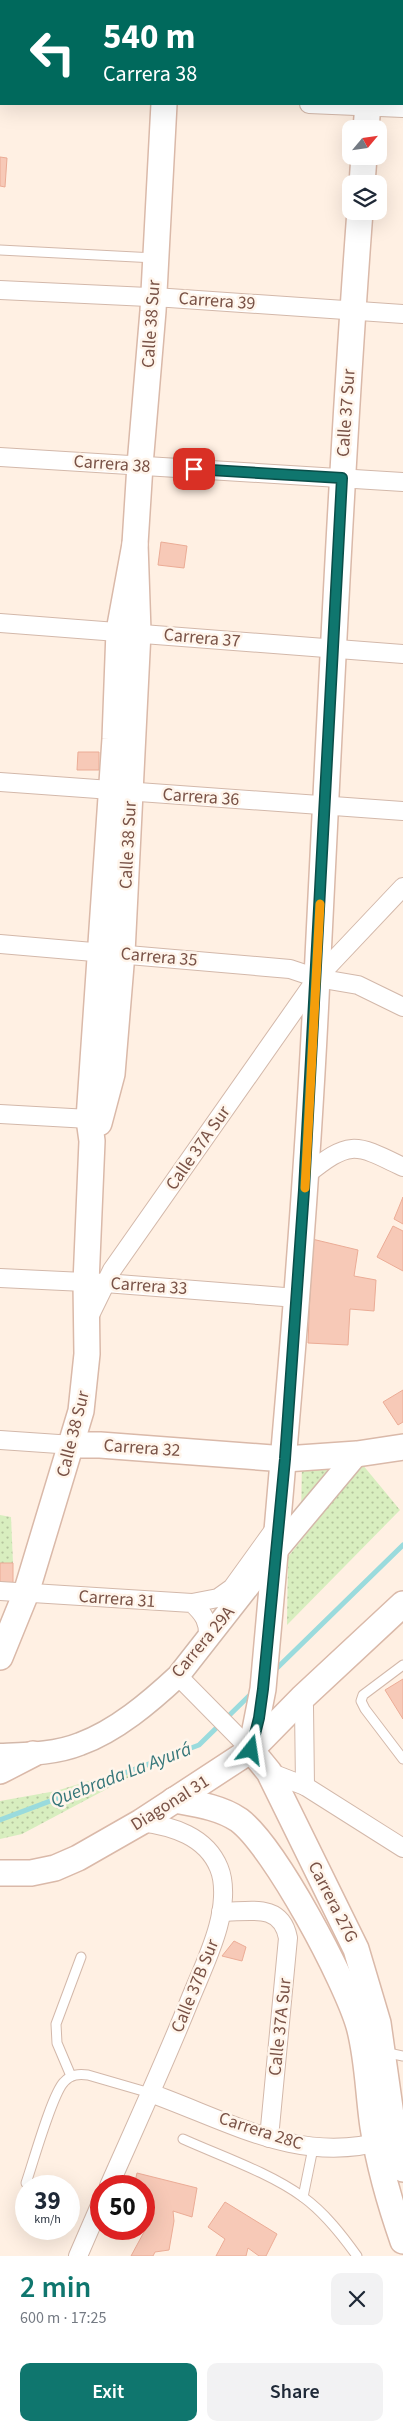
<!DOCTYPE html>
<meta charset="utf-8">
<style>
:root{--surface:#fff;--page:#f2f2f3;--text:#1f2937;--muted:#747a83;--accent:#0f766e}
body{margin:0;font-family:"Source Sans 3",sans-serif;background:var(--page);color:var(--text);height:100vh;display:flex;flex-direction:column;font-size:19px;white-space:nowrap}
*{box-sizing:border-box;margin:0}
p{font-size:16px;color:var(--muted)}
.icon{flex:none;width:28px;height:28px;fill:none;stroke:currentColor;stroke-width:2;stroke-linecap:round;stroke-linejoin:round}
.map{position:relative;height:2256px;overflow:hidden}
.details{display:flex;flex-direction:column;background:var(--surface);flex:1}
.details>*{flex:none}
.top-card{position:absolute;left:0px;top:0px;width:404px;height:105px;box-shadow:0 5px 20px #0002;background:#00695c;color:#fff;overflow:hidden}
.needle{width:32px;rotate:61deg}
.fabs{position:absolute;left:342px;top:120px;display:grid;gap:10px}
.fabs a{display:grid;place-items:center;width:45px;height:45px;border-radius:10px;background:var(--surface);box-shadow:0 5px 20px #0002;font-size:25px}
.speed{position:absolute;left:15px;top:2175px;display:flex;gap:10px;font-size:25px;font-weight:700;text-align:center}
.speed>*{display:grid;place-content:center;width:65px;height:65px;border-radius:50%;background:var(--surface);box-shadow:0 5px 20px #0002;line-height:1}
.speed small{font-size:12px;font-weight:400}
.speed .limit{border:8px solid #d22;background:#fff;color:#111}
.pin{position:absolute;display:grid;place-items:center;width:42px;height:42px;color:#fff;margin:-21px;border-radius:10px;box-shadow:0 2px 8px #0006}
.me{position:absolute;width:55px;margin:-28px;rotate:15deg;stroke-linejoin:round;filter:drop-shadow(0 0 4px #0008)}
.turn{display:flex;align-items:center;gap:18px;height:105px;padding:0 20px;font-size:22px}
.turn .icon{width:65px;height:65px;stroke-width:2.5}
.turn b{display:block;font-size:35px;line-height:42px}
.round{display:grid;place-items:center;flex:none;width:52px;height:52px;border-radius:10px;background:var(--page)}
.summary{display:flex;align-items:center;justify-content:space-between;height:85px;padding:0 20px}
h1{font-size:30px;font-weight:600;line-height:38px;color:var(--accent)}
.primary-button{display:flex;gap:10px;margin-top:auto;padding:10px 20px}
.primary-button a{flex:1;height:58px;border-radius:10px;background:var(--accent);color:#fff;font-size:20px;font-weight:600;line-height:58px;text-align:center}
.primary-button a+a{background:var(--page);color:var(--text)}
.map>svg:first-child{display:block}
.park{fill:url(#park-dots)}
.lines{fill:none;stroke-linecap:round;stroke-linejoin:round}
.stream{stroke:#9adbdd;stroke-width:5}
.building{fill:#f7c9b7;stroke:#ebac96}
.service-casing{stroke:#d3b8aa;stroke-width:11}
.minor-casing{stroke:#d3b8aa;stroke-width:20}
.tertiary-casing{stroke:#d3b8aa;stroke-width:25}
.secondary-casing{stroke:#dab9a9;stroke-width:28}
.service{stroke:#fff;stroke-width:9}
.minor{stroke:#fff;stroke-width:18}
.tertiary{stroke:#fff;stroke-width:22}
.secondary{stroke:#fff;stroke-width:25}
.route-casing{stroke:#0a4d48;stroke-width:12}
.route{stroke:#0f766e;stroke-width:9}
.slow{stroke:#f59e0b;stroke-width:9}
.labels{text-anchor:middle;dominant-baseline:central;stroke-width:5;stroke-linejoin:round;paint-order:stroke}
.street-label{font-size:18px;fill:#795246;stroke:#fff5eb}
.water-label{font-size:19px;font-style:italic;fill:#357679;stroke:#fff5eb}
</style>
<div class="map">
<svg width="403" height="2256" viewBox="0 0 403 2256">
<defs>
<pattern id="park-dots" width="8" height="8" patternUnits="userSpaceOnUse" patternTransform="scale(1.25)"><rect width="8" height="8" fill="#d8eebf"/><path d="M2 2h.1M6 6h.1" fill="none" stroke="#b4c39d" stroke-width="1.8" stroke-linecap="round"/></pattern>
</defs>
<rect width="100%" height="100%" fill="#fff0e3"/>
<g class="park">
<path d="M302 1461 346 1463 301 1518Z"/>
<path d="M362 1464 400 1510 287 1625 288 1557Z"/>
<path d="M0 1515 11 1517 13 1563H0Z"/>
<path d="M167 1757 22 1834 0 1839V1801L56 1791Z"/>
</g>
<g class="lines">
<g class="stream">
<path d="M274 1671 403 1545"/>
<path d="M0 1820 199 1745 254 1691"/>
</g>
</g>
<g class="building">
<path d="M0 157 7 158 5 187 0 186Z"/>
<path d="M161 542 187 546 184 568 158 565Z"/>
<path d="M78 752H99V770H77Z"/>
<path d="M403 1197V1224L394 1219Z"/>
<path d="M393 1226 403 1231V1271L377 1257Z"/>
<path d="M312 1239 358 1250 354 1276 376 1280 374 1311 350 1309 348 1345 308 1343Z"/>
<path d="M403 1390V1422L398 1425 383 1402Z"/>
<path d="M0 1563H13V1583L0 1582Z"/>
<path d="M403 1679V1719L385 1690Z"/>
<path d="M234 1941 246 1947 242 1961 222 1956Z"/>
<path d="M137 2173 197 2188 192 2217 173 2211 174 2221 169 2250 155 2252 153 2256H131L144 2232 149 2209 144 2207V2186H134Z"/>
<path d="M225 2202 277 2234 266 2256H259L248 2248 246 2256H216L225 2239 208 2227Z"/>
</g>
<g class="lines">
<g class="service-casing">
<g id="service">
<path d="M0 250 155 258"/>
<path d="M403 1665 363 1695 361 1701 365 1709 403 1759"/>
<path d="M384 2052 403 2056"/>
<path d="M71 2076 57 2043 56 2024 81 1957"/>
<path d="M183 2139C223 2157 268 2172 303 2197 325 2213 342 2235 357 2256"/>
<path d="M26 2183C33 2163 52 2094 64 2082 71 2074 79 2074 88 2075L150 2093"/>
<path d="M303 2197 313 2148"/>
</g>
</g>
<g class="minor-casing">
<g id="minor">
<path d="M0 90H1"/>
<path d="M309 104 403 108"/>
<path d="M0 290 169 298 403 314"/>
<path d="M0 457 403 482"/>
<path d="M0 623 403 654"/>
<path d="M0 782 403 811"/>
<path d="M0 944 290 969 317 978 358 985 403 1007"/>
<path d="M0 1114 89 1119"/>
<path d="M306 1175C350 1140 354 1143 403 1167"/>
<path d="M0 1278 105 1283 297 1298"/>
<path d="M89 1317 112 1270 317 978 403 887"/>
<path d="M0 1440 73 1445"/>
<path d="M0 1591 192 1603C204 1614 209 1622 208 1638"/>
<path d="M192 1603 218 1598 232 1588 276 1527"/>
<path d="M178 1676 251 1750"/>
<path d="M302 1698 304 1707 305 1786"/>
<path d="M269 1772 305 1786 403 1848"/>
<path d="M221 1912C249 1912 281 1902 288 1938L269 2138"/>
<path d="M150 2093C229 2121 301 2166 386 2140"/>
<path d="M109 2186C136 2125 164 2064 189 2002 199 1977 211 1953 218 1927 223 1909 226 1885 219 1868 206 1836 172 1826 141 1822"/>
<path d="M78 2256 101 2203"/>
</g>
</g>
<g class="tertiary-casing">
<path id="tertiary" d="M0 1755C27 1754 55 1754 80 1744 116 1731 150 1702 178 1676L276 1551 357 1454"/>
</g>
<g class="secondary-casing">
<g id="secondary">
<path d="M171 1V0"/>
<path d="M374 1V0"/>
<path d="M366 129 368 104"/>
<path d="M362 184 364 156"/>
<path d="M99 1123 112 1074 122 953 138 632 135 544 140 465 153 311 164 104"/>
<path d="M73 1445H100L285 1459 357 1454 403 1447"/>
<path d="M0 1657 26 1593 81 1411 87 1354 86 1283 92 1141 89 1119 115 739 119 631 135 544"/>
<path d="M251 1750 263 1689C284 1452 306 1215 317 977 330 721 341 466 360 211"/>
<path d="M251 1750 269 1772 356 1949 378 2023 392 2122 403 2169"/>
<path d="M0 1771 33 1754"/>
<path d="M174 1800C196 1804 220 1807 239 1820 275 1847 346 1981 359 2026 368 2059 368 2093 373 2127 379 2165 390 2204 403 2241"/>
<path d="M0 1873H31L55 1868 78 1858 141 1822 251 1750 302 1698 403 1604"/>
</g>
</g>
<use href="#service" class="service"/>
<use href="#minor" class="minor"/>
<use href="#tertiary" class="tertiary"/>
<use href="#secondary" class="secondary"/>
</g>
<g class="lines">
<g class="route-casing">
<path id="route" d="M194 469 342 478 304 1190 285 1459 263 1689 259 1718 251 1750"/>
</g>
<use href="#route" class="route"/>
<path class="slow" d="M305 1188 320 904"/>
</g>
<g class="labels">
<g class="street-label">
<text transform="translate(217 301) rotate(4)">Carrera 39</text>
<text transform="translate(151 324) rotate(-86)">Calle 38 Sur</text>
<text transform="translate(346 413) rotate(-86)">Calle 37 Sur</text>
<text transform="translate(112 464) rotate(4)">Carrera 38</text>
<text transform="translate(202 638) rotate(5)">Carrera 37</text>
<text transform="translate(201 797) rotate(4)">Carrera 36</text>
<text transform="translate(128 845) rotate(-87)">Calle 38 Sur</text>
<text transform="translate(159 957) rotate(5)">Carrera 35</text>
<text transform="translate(198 1148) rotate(-55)">Calle 37A Sur</text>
<text transform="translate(149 1286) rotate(4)">Carrera 33</text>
<text transform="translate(73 1434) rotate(-76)">Calle 38 Sur</text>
<text transform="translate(142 1448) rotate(4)">Carrera 32</text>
<text transform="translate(117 1599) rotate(4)">Carrera 31</text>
<text transform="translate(203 1642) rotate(-50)">Carrera 29A</text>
<text transform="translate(170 1803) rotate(-32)">Diagonal 31</text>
<text transform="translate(333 1902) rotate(63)">Carrera 27G</text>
<text transform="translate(195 1986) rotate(-68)">Calle 37B Sur</text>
<text transform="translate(280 2027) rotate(-84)">Calle 37A Sur</text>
<text transform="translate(261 2131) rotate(18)">Carrera 28C</text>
</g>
<g class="water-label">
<text transform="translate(121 1775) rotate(-21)">Quebrada La Ayurá</text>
</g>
</g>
</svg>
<div class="fabs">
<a><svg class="needle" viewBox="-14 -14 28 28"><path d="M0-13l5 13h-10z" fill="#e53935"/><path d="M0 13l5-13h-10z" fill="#747a83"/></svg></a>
<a><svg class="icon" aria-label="layers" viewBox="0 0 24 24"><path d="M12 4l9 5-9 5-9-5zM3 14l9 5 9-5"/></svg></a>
</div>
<div class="speed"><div>39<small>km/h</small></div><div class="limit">50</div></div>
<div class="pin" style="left:194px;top:469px;background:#d93025"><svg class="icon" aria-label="arrive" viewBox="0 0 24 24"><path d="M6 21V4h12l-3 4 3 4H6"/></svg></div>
<svg class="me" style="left:251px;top:1750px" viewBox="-20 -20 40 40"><path d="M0-17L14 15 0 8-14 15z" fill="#0f766e" stroke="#fff" stroke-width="4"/></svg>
<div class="top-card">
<div class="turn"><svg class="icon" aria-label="left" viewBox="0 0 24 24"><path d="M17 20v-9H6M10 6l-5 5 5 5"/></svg><div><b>540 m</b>Carrera 38</div></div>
</div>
</div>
<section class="details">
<div class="summary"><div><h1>2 min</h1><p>600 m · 17:25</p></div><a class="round"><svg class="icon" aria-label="close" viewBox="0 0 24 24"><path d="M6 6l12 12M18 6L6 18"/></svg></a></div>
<div class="primary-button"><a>Exit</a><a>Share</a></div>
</section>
